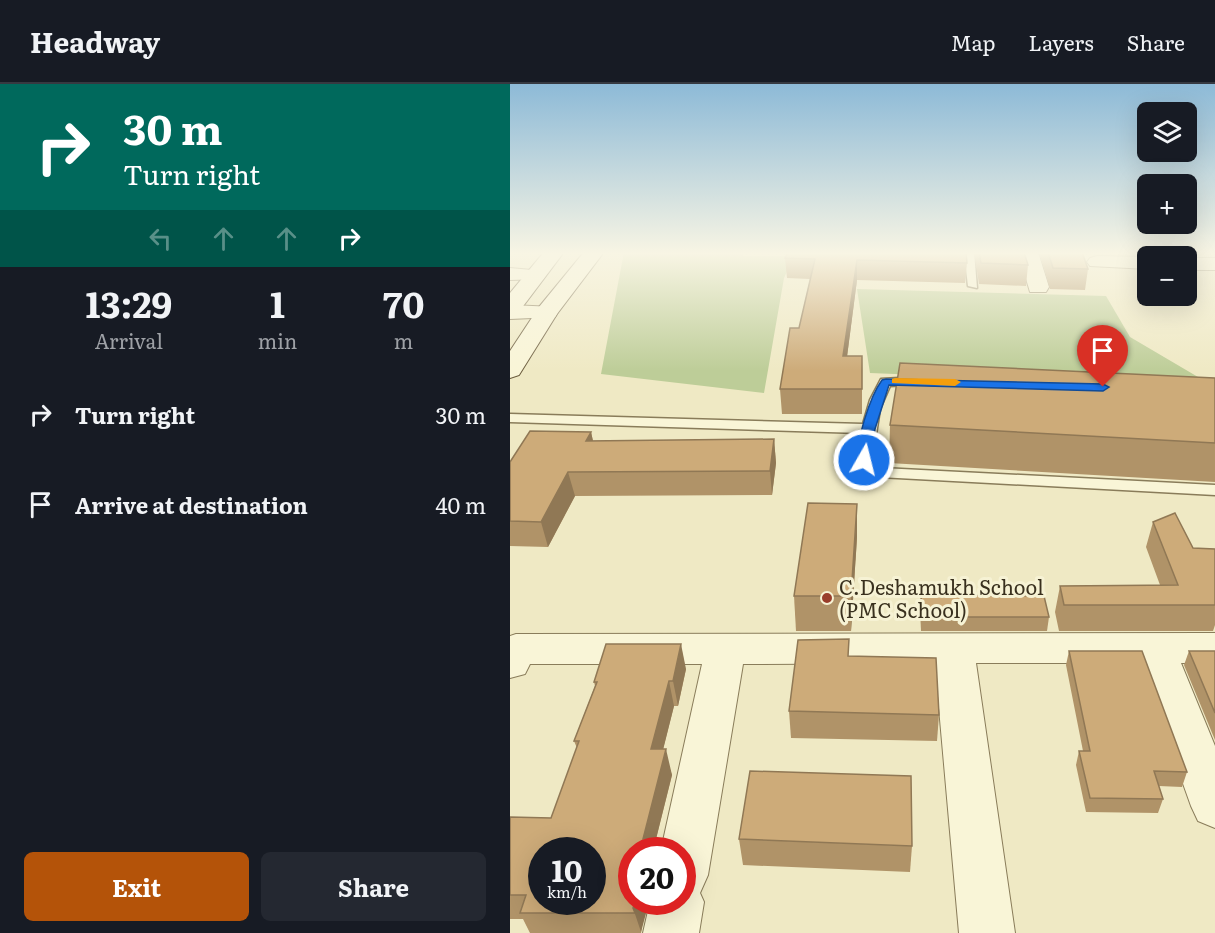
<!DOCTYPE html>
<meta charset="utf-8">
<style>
:root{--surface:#171b24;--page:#242831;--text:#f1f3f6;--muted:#9ea1a6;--line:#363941;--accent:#b45309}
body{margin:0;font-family:Literata,serif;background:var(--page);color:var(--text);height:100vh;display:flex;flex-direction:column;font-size:22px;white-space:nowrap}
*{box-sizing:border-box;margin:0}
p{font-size:20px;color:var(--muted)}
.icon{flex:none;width:33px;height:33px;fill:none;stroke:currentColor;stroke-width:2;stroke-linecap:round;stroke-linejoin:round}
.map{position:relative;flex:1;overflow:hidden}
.details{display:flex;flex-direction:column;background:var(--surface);width:510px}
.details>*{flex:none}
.top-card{background:#00695c;color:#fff;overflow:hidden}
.fabs{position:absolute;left:627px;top:18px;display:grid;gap:12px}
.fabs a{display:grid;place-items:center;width:60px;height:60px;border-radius:9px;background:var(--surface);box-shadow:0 6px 24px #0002;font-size:30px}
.speed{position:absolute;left:18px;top:753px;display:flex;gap:12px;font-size:30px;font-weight:700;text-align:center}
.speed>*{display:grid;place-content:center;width:78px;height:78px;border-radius:50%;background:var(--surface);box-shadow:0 6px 24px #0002;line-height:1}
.speed small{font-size:15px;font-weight:400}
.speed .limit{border:9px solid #d22;background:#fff;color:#111}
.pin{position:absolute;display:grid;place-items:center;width:51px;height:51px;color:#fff;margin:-62px -26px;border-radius:50% 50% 50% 0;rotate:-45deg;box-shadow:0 0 6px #0007}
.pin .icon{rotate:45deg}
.me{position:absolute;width:66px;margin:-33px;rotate:8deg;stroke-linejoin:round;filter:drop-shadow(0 0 4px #0008)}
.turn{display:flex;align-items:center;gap:21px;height:126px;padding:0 24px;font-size:27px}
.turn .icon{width:78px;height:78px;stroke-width:2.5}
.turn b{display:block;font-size:42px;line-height:51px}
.lanes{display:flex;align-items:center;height:57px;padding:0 24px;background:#0003;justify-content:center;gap:30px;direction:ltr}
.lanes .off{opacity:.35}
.eta{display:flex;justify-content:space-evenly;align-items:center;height:102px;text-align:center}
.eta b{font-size:36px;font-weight:700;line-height:42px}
.cta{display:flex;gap:12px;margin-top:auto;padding:12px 24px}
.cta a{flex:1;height:69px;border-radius:9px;background:var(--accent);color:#fff;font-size:24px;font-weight:700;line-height:69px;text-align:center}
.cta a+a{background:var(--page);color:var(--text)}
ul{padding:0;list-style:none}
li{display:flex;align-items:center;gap:18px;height:90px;padding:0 24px}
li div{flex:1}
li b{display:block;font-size:22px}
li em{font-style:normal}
header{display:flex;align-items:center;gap:36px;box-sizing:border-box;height:84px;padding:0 30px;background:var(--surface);border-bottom:2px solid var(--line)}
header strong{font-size:28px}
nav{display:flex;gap:33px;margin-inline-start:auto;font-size:21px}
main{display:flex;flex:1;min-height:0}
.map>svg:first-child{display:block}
.green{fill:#bdcd98}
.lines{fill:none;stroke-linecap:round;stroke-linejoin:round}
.service-casing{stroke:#897c5a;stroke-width:3}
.minor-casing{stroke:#897c5a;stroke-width:2}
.secondary-casing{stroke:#6b5c3d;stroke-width:2}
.service{fill:#f9f5d7;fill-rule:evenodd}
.minor{fill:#f9f5d7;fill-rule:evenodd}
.secondary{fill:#f9f5d7;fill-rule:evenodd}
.wall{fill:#b09368}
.shaded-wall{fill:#907855}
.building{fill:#cdab79;stroke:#907855;stroke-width:1.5;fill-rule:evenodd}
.route{fill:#1a73e8;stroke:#114b97;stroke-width:1.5}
.slow{fill:#f59e0b}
.poi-dot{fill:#993d2a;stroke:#f6f2d4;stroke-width:2}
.labels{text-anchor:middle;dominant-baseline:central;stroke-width:6;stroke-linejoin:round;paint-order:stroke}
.poi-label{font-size:20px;fill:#39301e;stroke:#f6f2d4;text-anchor:start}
</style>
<header>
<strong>Headway</strong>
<nav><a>Map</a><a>Layers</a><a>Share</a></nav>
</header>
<main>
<section class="details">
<div class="top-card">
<div class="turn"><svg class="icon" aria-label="right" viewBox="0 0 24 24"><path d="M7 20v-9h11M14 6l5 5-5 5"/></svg><div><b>30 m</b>Turn right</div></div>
<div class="lanes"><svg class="icon off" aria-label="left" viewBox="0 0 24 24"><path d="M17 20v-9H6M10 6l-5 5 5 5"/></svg><svg class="icon off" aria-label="ahead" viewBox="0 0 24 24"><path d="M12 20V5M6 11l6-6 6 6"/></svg><svg class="icon off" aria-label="ahead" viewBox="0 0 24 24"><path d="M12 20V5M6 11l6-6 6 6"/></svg><svg class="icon" aria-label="right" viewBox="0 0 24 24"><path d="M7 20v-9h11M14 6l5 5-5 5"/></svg></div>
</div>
<div class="eta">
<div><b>13:29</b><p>Arrival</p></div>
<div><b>1</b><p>min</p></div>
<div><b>70</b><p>m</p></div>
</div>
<ul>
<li><svg class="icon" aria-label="right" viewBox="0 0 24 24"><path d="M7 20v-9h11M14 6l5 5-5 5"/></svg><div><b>Turn right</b></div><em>30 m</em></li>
<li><svg class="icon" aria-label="arrive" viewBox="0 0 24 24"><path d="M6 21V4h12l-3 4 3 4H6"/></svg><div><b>Arrive at destination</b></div><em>40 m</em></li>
</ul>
<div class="cta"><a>Exit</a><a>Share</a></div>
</section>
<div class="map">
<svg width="705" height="849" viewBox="0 0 705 849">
<rect width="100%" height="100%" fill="#efe9c4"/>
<g class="green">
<path d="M114 168H234L233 172H284L274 194 254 309 91 290Z"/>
<path d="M347 205 596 212 620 253 705 303 360 289Z"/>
</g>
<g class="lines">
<g class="service-casing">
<g id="service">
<path d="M454 168H464L467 204 458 202Z"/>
<path d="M408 293 415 297 413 300 380 302 370 325 362 376 372 384 705 401V411L369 393 354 386 346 376 351 349 0 338V330L353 340 360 316 371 295Z"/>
</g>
</g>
<g class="minor-casing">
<g id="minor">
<path d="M508 168H528L539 203 536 208H520Z"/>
<path d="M587 172 638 173V185L580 182 577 178 580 174Z"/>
<rect x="676" y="174" width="29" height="12"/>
<path d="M0 184 33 187 36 191 33 195 0 196Z"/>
<path d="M0 221 45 223 48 228 45 233 0 235Z"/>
<path d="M705 549V579H671L705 662V744L688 737 681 722 630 579H466L505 849H449L425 579 233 580 198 791 190 809 194 818 189 849H133L140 818H172V766H151L192 580H20L15 590 0 594V552L6 550Z"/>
</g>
</g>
<g class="secondary-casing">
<g id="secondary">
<path d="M34 168H54L8 229 0 231V209Z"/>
<path d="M74 168H94L47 230 9 291 0 294V267L29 223Z"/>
</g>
</g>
<use href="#service" class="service"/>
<use href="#minor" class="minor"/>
<use href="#secondary" class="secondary"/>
</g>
<g class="wall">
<path d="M464 168H514L518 181 516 202 469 200Z"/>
<path d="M529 168H572L578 185 575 206 540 205Z"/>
<path d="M275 174 457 179 455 199 347 196 337 272H352V330H272L270 305 289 244 300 195 277 194Z"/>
<path d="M705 294V398L379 379 380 341Z"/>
<path d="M81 348 83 357 264 355 266 379 262 411 65 412 38 463 0 462V378Z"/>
<path d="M643 438 683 464 705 465V541L703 547H549L545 528 550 502 650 501 636 463Z"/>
<path d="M347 453 341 547H286L284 512Z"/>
<path d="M411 511 539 533 537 547H411L410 525Z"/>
<path d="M559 567 677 688 672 703 649 702 653 715 648 729 576 728 566 681 569 667H573L556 581Z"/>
<path d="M679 567H705V656L674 581Z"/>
<path d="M339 572 429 631 427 657 281 654 279 627Z"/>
<path d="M176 585 168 622H164L153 665 162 691 144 763 131 849H20L13 835H0V733L41 734 67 664 64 657 85 602 84 598Z"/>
<path d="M229 755 402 762 400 788 233 781Z"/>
</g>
<g class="shaded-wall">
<path d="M347 176V196L334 296 333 272Z"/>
<path d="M81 348 86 371 76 357Z"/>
<path d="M264 355 266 379 262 411 260 387Z"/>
<path d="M58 388 65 412 38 463 31 438Z"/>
<path d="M347 420V453L341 547V512Z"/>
<path d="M171 560 176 585 168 622 163 597Z"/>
<path d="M159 597 164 622 147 690 141 665Z"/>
<path d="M156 665 162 691 144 763 145 766H136L133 755Z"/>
<path d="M125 818H139L131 848 123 824Z"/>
</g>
<g class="building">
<path d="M278 168H456L457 179 347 176 333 272H352V305H270L280 244H289L305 175 275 174Z"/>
<path d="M469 168H514L518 181 471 179Z"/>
<path d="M538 168H572L578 185 543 184Z"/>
<path d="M390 279 705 294V359L380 341Z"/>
<path d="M20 347 81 348 76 357 264 355 260 387 58 388 31 438 0 437V378Z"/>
<path d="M298 419 347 420 341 512H284Z"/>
<path d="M665 429 683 464 705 465V521H554L550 502 668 501 643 438Z"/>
<path d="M411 511 534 512 539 533H412Z"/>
<path d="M339 555 338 572 426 574 429 631 279 627 288 556Z"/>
<path d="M96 560H171L163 597H159L141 665H156L133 755H142L138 766H122V818H125L123 824 125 829H10L16 811H0V733L41 734 69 657H64L87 598H84ZM32 766H82V818H32Z"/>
<path d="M559 567H632L677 688 644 687 653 715 580 714 569 667H580Z"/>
<path d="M679 567H705V629Z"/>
<path d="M240 687 401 692 402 762 229 755Z"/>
</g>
<linearGradient id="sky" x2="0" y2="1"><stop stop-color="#8dbad7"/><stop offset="0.59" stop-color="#f8f5e4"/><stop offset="1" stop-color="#f8f5e4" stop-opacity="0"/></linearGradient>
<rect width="705" height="287" fill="url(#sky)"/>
<path class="route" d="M376 295 593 300 599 303 593 307 379 301 365 345 361 376 359 379H350C343 361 361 311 372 296Z"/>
<path class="slow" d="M385 294 445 295 451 298 445 302 382 299V295Z"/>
<circle class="poi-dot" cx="317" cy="514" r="6"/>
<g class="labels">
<g class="poi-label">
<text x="329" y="502">C.Deshamukh School<tspan x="329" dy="23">(PMC School)</tspan></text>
</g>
</g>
</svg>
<div class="fabs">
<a><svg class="icon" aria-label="layers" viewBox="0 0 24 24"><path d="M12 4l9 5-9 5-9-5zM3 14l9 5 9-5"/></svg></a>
<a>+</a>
<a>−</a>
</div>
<div class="speed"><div>10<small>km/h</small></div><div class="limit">20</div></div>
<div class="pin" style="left:593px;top:303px;background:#d93025"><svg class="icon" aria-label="arrive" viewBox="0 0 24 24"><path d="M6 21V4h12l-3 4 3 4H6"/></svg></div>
<svg class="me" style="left:354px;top:376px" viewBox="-20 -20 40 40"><circle r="17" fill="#1a73e8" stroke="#fff" stroke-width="3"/><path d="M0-11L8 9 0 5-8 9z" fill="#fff"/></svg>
</div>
</main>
